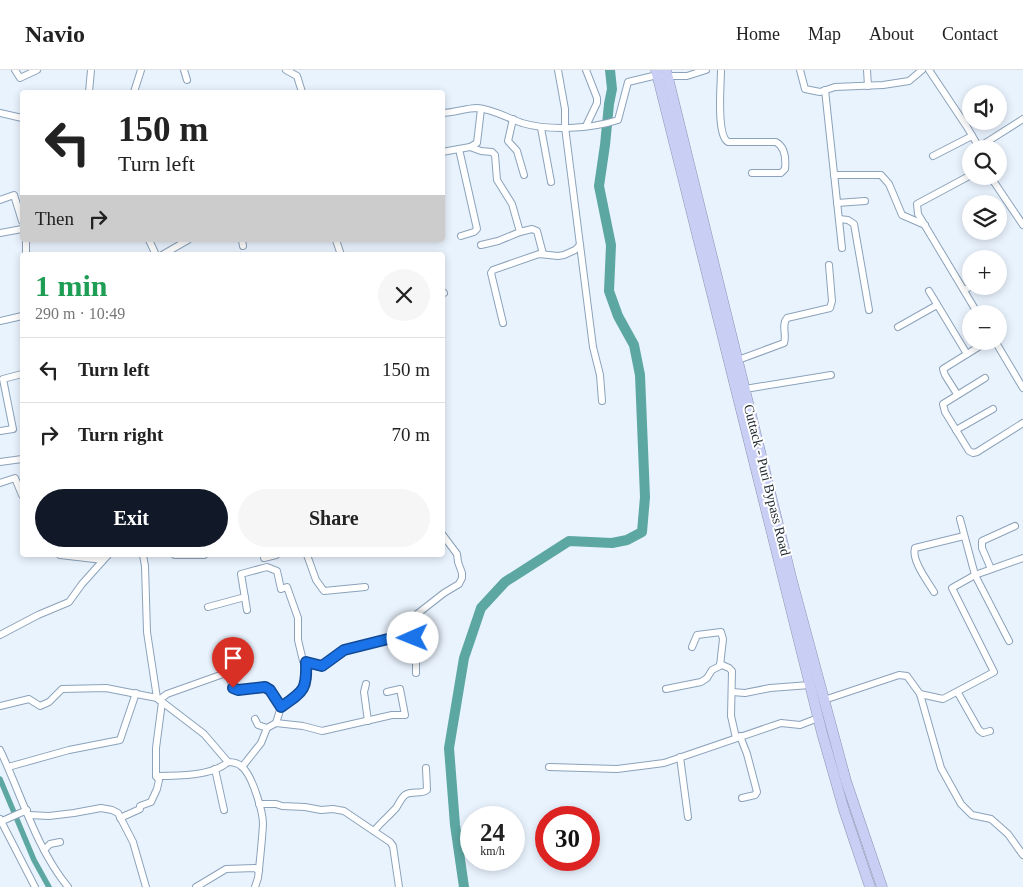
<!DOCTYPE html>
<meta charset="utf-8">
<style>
:root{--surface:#fff;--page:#f6f6f6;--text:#222;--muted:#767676;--line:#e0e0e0;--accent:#111827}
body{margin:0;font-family:"Times New Roman",serif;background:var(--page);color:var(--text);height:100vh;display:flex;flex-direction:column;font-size:19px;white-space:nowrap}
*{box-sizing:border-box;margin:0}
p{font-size:16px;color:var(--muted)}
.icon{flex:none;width:28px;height:28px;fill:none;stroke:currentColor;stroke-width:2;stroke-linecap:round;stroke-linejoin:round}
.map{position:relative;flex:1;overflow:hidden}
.drawer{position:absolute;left:20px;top:182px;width:425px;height:305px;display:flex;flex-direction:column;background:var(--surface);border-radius:5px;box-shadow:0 2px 8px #0003}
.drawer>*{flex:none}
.top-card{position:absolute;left:20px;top:20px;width:425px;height:152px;border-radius:5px;box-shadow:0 2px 8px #0003;background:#fff;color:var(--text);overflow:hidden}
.tools{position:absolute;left:962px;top:15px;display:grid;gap:10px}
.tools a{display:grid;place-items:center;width:45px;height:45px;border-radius:50%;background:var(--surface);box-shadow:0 2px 8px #0003;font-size:25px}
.speed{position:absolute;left:460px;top:736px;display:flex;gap:10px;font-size:25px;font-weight:700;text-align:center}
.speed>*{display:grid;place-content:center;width:65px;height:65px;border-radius:50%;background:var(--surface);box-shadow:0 2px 8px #0003;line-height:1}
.speed small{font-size:12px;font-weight:400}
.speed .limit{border:8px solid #d22;background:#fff;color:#111}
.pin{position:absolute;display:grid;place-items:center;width:42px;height:42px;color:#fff;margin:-51px -21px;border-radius:50% 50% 50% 0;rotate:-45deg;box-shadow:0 0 5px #0007}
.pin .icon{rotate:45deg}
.me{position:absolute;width:55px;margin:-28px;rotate:269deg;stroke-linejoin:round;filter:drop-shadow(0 0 4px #0008)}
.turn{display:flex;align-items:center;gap:18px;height:105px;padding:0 15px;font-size:22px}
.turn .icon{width:65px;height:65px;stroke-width:2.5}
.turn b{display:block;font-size:35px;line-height:42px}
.then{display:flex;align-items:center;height:48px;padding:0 15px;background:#0003;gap:10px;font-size:19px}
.round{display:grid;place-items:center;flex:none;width:52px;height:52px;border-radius:26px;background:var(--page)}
.headline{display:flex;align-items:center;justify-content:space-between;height:85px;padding:0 15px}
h1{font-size:30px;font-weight:700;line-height:38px;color:#1e9e55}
.primary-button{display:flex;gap:10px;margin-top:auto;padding:10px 15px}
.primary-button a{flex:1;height:58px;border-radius:30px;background:var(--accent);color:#fff;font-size:20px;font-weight:700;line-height:58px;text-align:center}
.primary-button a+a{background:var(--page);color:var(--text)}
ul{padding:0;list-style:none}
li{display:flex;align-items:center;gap:15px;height:65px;padding:0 15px;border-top:1px solid var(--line)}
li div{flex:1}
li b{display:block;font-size:19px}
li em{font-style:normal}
header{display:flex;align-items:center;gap:30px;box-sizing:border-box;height:70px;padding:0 25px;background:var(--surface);border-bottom:1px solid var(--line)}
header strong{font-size:24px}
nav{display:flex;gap:28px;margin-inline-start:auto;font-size:18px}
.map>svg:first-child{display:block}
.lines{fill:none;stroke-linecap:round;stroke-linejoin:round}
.canal{stroke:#5da7a2;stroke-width:5.5}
.river{stroke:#5da7a2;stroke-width:10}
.minor-casing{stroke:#8ba2ba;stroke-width:8}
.highway-casing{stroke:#8c93af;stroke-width:11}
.minor{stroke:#fff;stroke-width:6}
.highway{stroke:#c9cef5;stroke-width:10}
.route-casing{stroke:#114b97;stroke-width:12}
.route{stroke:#1a73e8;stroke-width:9}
.labels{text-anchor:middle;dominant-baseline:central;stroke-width:4;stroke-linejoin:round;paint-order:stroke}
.street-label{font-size:14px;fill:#1c252e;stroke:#fff}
</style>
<header>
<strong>Navio</strong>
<nav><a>Home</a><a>Map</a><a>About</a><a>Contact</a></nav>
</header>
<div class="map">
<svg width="1023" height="817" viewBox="0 0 1023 817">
<rect width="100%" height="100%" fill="#e9f3fe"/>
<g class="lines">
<path class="canal" d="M0 709 34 790 49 817"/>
<path class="river" d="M464 817 455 755 449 678 464 588 481 538 505 512 569 471 612 473 627 470 642 462 645 427 640 305 634 275 618 246 609 221 611 175 599 116 605 75 609 34 612 19 610 0"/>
<g class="minor-casing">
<g id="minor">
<path d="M15 0 20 8 37 0"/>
<path d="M184 0 187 10"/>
<path d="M286 0 297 6 302 22"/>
<path d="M558 0 565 39V57L593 277 600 305 602 331"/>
<path d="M721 0C721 15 716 65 728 72H776C785 77 786 89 785 99L781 103H752"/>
<path d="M800 0 805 19 820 22 835 17 883 15 909 11 922 0"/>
<path d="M867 0 868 16"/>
<path d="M929 0 967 57 980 79"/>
<path d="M825 20 842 178"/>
<path d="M89 22 91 0"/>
<path d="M134 22 141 0"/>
<path d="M0 43 22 48"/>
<path d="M442 43C454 43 466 38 477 38 493 39 507 48 522 53 549 61 591 59 618 50L628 12 653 6H687L706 0"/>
<path d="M513 49 508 71 517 81 524 105"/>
<path d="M586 56 597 33V28L586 0"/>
<path d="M541 58 551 112"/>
<path d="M470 77 481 81 492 82 495 85 497 110 512 134 520 162 498 171 481 175"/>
<path d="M979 77 1023 49"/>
<path d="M459 79 477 159 474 162 461 166"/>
<path d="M442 82 470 77 477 73 481 39"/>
<path d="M933 86 972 66"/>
<path d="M834 105H881L889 114 902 145 925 155"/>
<path d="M971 105 917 134 918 144 978 244"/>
<path d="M990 106 1023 155"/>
<path d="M0 130 14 125 22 151"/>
<path d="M837 133 865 131"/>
<path d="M839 149 848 150 854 154 869 240"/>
<path d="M520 162 532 159 537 161 543 184"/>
<path d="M0 163 22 159"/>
<path d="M26 170V185"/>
<path d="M149 170 156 185"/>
<path d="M242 170 243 176"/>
<path d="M336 170 341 185"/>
<path d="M162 185 188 170"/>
<path d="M964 220 972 216"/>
<path d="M929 221 967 284"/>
<path d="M442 224 444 223"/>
<path d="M0 251 22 246"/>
<path d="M503 253 491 203 493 200 539 184 558 186 564 185 575 180 580 175"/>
<path d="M898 257 937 235"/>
<path d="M995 271 1023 318"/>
<path d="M738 290 784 273C787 265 781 255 787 248L830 238 832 231 829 195"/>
<path d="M985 308 943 334 945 342 969 381 973 383 977 382 1023 353"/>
<path d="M745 319 831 305"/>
<path d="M957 324 945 305 943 299 988 271"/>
<path d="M956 360 993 339"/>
<path d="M0 361 13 359 3 309 22 304"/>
<path d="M0 392 22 389"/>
<path d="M0 413 15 408 22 425"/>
<path d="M960 449 975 505 1009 571"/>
<path d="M60 485 103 490"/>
<path d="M143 485 145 496 147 562 157 628 204 664 228 692C235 692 241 694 245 700 253 710 263 741 263 754 262 772 260 790 258 808L255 817"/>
<path d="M175 485H204"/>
<path d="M307 485 316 510 324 521 365 517"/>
<path d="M264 488 276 485"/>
<path d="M991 499 982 478V471L1015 456"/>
<path d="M934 522C928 512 911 490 915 478L964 466"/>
<path d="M208 537 245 527"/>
<path d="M247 540 241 504 267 497 277 501 281 519 287 517 298 548V570L303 591 322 596 343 580 412 563"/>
<path d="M0 565 38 545 69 532 82 514 108 485"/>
<path d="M720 594 729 598 732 601 731 646 736 668"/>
<path d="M416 603V577L410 555 412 548 444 523 459 514 462 508V503L458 492 457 484 442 464"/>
<path d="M366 614 364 622 368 651"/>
<path d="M666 619 701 612 707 608 712 600 720 596 723 569 721 562 697 565 692 577"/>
<path d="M732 622 745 623 770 618 810 615"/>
<path d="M958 623 979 660 983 663 990 661"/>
<path d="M920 624 943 629 994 602 952 518 975 505 1023 488"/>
<path d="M159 630 167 624 226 603C231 606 230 615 235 620L268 618 281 637"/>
<path d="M824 630 899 605 907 606 920 624 941 698 961 734 972 745 991 749 1008 764 1023 785"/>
<path d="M0 636 29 629 40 636 49 632 62 619 106 618 157 628"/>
<path d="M276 653 281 637 299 625 307 611 306 591"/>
<path d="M267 658 276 653 303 656 322 661 392 645H405L400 619 387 622"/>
<path d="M740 666 747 684 757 722 755 725 742 728"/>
<path d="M0 680C22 726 36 778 68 817"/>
<path d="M680 687 688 747"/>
<path d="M8 697 69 680 120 670 136 623"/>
<path d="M242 697 261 673 267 658 258 655 255 649"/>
<path d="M549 697 617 699 664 693 781 653 800 655 818 648"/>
<path d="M215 699 224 740"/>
<path d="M156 706C178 706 212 706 228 692"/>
<path d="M259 734H276L282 736 305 737 321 740 333 739 344 741 390 772 393 776 399 817"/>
<path d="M29 745 49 746 74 743 101 738 112 740 118 743 133 772 146 817"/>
<path d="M120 748 140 739V736L151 732 157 719 159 710 156 706V678L162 632"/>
<path d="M0 749 35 817"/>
<path d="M0 752 27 740"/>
<path d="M374 761C381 752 389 746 396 738 399 734 401 728 405 725 412 720 421 725 427 720L426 698"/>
<path d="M44 780 50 774 60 772"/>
<path d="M196 817 226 799 255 798 259 801"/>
</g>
</g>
<g class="highway-casing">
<g id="highway">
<path d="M656 0 822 663 844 740 870 817"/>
<path d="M666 0 792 511 846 711 882 817"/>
</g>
</g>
<use href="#minor" class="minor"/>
<use href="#highway" class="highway"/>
</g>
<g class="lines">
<g class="route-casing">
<path id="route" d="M233 618 238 620 265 617 270 620 281 637C304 621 307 620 306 592L322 596 344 580 412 563 413 568"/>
</g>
<use href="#route" class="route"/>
</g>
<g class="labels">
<g class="street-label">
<text transform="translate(767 410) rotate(76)">Cuttack - Puri Bypass Road</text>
</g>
</g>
</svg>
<div class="tools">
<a><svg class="icon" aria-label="sound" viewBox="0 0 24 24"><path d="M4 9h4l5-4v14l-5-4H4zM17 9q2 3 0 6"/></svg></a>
<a><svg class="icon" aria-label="search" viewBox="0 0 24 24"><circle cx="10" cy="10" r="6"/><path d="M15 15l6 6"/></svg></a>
<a><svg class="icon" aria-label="layers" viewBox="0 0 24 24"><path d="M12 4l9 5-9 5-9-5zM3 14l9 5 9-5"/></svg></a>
<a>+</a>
<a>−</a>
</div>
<div class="speed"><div>24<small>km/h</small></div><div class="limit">30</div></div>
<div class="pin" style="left:233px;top:618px;background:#d93025"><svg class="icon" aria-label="arrive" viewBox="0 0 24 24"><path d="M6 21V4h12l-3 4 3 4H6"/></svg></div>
<svg class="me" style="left:413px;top:568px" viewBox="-20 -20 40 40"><circle r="19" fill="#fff"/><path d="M0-13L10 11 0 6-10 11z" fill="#1a73e8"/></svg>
<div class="top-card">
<div class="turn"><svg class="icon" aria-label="left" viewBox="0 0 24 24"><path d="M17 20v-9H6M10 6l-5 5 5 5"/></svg><div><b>150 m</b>Turn left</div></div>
<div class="then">Then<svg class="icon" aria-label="right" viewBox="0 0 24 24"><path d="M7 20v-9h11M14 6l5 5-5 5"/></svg></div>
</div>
<section class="drawer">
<div class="headline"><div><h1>1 min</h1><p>290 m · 10:49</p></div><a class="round"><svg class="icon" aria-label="close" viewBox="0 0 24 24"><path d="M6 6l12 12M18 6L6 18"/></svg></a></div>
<ul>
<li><svg class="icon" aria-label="left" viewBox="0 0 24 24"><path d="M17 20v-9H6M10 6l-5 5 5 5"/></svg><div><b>Turn left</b></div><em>150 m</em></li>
<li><svg class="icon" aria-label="right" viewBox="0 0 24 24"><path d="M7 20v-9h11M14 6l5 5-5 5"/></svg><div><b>Turn right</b></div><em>70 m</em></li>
</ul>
<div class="primary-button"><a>Exit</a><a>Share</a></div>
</section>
</div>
